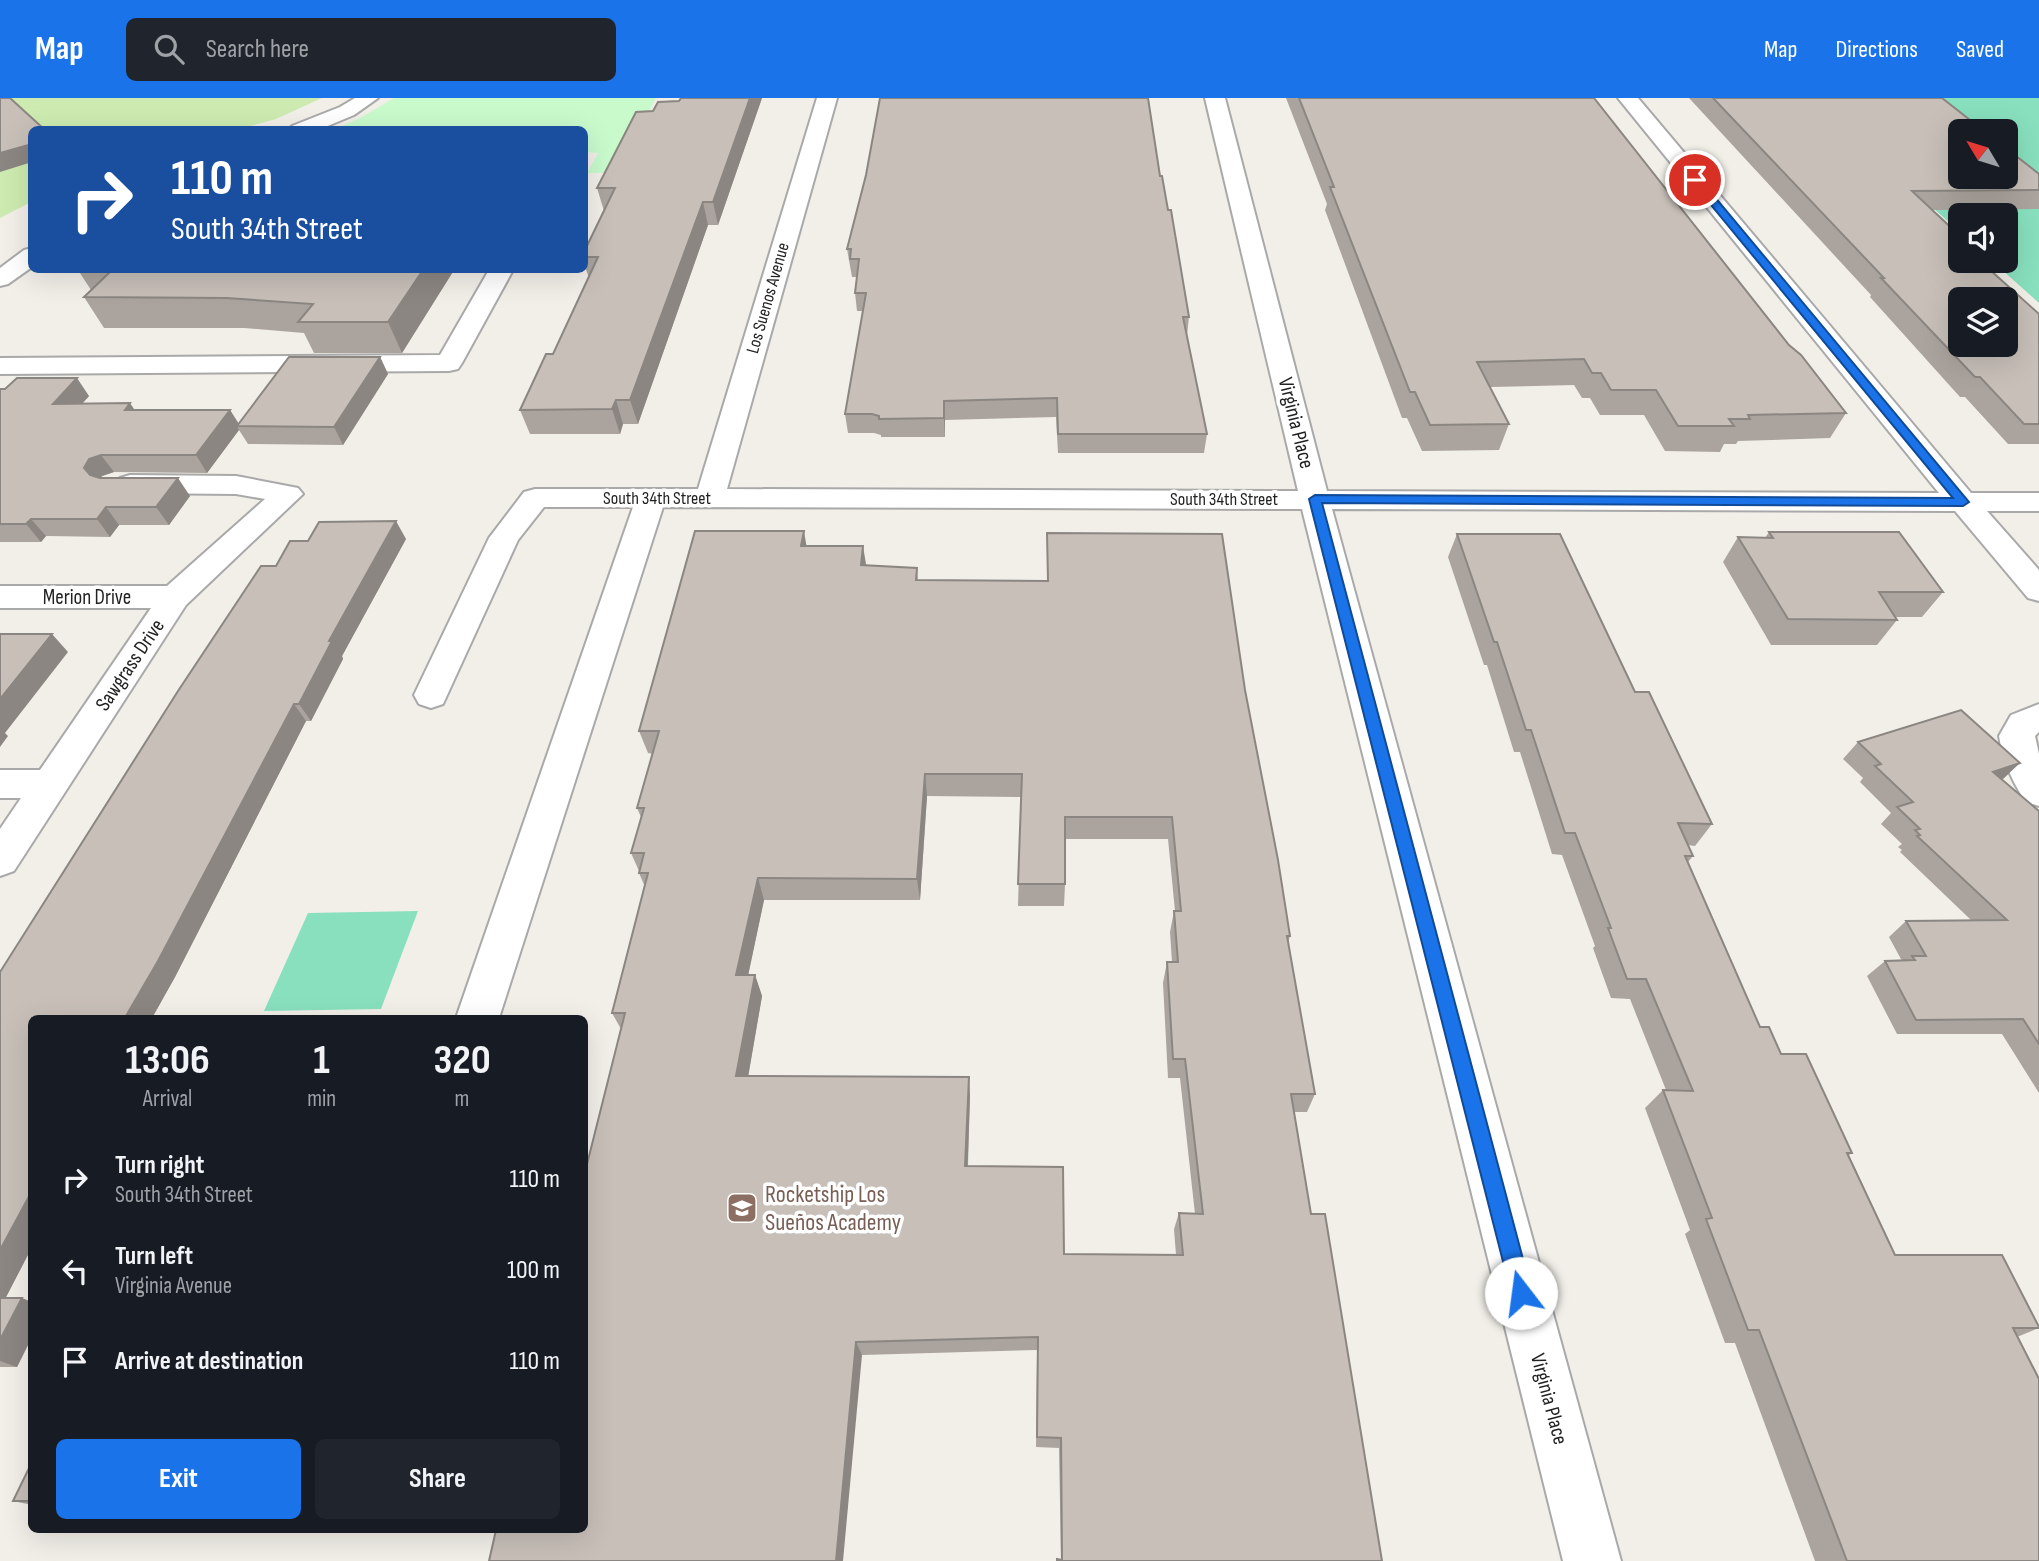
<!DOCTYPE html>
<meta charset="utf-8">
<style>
:root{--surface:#171b24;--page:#20242c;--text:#f1f3f6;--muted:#9ea1a6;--accent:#1a73e8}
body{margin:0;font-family:"Sofia Sans Condensed",sans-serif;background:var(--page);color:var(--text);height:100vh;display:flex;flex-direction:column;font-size:26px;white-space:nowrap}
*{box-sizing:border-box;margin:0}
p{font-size:23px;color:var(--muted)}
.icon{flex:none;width:38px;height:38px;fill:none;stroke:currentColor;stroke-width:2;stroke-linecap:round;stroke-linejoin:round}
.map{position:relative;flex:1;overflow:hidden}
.details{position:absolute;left:28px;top:917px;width:560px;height:518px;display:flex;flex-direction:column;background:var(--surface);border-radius:10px;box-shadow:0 7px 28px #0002}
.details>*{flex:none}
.hud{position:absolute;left:28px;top:28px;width:560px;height:147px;border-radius:10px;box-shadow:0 7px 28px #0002;background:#1a4fa0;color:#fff;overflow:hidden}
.needle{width:46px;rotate:308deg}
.controls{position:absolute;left:1948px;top:21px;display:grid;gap:14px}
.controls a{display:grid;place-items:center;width:70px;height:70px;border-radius:10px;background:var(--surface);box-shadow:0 7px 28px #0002;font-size:35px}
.pin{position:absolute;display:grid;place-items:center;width:60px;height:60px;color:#fff;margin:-30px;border:4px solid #fff;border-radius:50%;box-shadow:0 2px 7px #0007}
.me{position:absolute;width:77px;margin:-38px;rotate:345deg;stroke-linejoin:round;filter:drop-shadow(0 0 5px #0008)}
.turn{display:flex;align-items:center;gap:24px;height:147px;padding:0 28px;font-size:32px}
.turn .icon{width:91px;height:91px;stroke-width:2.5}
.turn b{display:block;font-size:49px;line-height:60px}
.eta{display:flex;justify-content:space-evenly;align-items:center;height:119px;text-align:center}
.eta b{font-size:42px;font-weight:700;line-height:49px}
.button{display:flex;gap:14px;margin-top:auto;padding:14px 28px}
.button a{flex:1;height:80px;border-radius:10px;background:var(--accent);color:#fff;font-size:28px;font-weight:700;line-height:80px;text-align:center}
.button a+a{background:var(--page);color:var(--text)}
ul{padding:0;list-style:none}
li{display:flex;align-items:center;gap:21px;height:91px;padding:0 28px}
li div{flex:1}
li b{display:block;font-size:26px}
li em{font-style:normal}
header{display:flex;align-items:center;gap:42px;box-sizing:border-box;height:98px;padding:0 35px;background:var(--accent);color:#fff}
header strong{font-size:33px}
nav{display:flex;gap:38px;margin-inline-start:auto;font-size:24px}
.search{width:490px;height:63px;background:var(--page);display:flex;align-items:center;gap:18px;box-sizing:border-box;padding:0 24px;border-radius:10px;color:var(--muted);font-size:26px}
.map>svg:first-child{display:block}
.grass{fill:#cdebb0}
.park{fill:#c8facc}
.pitch{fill:#88e0be;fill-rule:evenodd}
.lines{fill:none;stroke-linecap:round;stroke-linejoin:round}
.minor-casing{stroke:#a9a9a9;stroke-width:4}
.minor{fill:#fff;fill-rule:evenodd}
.wall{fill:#aba49e;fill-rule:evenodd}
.shaded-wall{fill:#8b8681}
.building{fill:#c7bfb8;stroke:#8b8681;stroke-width:2;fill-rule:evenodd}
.route{fill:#1a73e8;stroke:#114b97;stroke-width:2}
.labels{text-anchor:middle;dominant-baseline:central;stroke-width:7;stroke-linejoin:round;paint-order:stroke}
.far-street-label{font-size:18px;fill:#222;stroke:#fff}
.street-label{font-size:21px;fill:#222;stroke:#fff}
.near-education-label{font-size:24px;fill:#785e54;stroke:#fff;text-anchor:start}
</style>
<header>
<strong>Map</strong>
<div class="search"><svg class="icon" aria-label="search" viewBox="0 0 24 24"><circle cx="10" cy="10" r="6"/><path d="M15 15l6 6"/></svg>Search here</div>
<nav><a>Map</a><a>Directions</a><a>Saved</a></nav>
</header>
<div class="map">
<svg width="2039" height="1463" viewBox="0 0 2039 1463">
<rect width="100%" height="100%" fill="#f2efe9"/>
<path class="grass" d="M0 0H322L276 21 240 31 32 32 31 104 0 120Z"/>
<path class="park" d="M394 0H656L618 75H587L598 55 585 54 584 32H332L360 20Z"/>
<g class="pitch">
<path d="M1809 0H2039V205L1992 163H2006V117H1960V134ZM1960 33H2006V79H1960Z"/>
<path d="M418 813 381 911 264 913 308 815Z"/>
</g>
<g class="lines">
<g class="minor-casing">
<g id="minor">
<path d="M355 0H378L354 17 318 32H289L292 28 340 9Z"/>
<path d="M817 0H837L727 391 1298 393 1205 0H1225L1327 393 1939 395 1618 0H1638L1971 395H2039V413H1987L2039 472V503L2028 500 1955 413 1332 411 1621 1463H1563L1302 411 663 409 499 920H456L633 409H544L518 442 443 606 431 610 419 606 414 597 489 440 524 394 535 391H698Z"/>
<path d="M32 150V169L8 186 0 188V170L24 152Z"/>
<path d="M489 172H513L462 265 458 271 449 273 0 276V260L440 257Z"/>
<path d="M130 377 236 378 298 390 303 396 186 507 14 773 0 778V731L21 700H0V672H40L151 510H0V488H167L265 401 236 396 130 395 120 392 115 386 120 380Z"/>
<path d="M2039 606V634L2035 638 2039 656V708L2026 704C2012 684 2003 663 1999 638L2011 617Z"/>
</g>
</g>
<use href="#minor" class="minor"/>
</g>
<g class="wall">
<path d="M681 0H762L718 127H708L638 326H623L620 336H530L520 312 553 256 589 180 584 166V154L604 113 597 90 653 13 679 3Z"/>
<path d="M1286 0H1594L1789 247 1846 315 1830 340 1738 343 1736 346H1724L1720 354 1665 353 1644 317H1600L1590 300H1582L1574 287 1490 289 1509 326 1499 352 1422 353 1407 320H1402L1325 112 1327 106Z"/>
<path d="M1689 0H1942L2039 76V111L1932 112 1996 171 1993 175 2039 216V346H2008L1965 299H1960L1870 199 1871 197Z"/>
<path d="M1160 78 1189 219 1187 237 1207 336 1204 355H1058L1056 319 945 322V339H881V337L874 335H848L845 316 863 213H857L855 195 857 179H852L847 151Z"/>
<path d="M78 172H454L402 255H314L304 235 244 230H104L84 199 91 192Z"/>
<path d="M380 259 388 276 343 347 248 346 239 332 207 375 114 374 102 378 101 380 190 398 169 427H119L110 439 46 438 41 444H0V291L89 298 82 306 135 312H230L239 326Z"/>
<path d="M1769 434 1943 494 1922 519H1896L1897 522 1877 547H1771L1723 464 1738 439 1765 440Z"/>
<path d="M1047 435 1245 592 1290 838 1288 844 1315 996 1307 1014H1294L1311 1116 1382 1463 1061 1462 1059 1350 1036 1349 1037 1252 862 1257 621 931 612 915 645 789 639 775V773L631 755 641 719 637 710 653 656 648 655 639 633 807 448 866 468 917 470 918 482 1047 483ZM927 698 1021 699 1018 808H1064L1065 786V741H1168L1175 813H1174L1170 834 1172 864H1167L1163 885 1168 980H1180L1195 1116 1179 1115 1174 1131 1176 1157 1064 1156 968 1068 970 997 748 978 762 898 755 877H748L764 802H920Z"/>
<path d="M1457 436 1635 594 1712 726 1695 748 1688 747 1693 758 1688 764 1760 929 1781 956 1852 1055 1849 1057 1895 1157 2039 1230 2017 1239 2039 1463H1815L1735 1245H1725L1685 1136 1690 1132 1645 1010 1663 992H1666L1630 901 1611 900 1593 850 1595 848 1562 757 1552 756 1520 654H1514L1487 567H1484L1448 459Z"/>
<path d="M406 441 342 558 343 561 311 623H306L175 879 152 920H32V1149L5 1200 32 1204V1239L17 1269H0V874L276 468 308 443Z"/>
<path d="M1858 644 2002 682 2039 713V995L2002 936H1897L1867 878 1885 863H1902L1889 839 1906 823 1971 822 1900 754 1902 752 1898 749 1902 746 1881 726 1891 715 1860 684 1863 680 1843 661Z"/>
<path d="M32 1364V1407L13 1403Z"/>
</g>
<g class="shaded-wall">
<path d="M750 0H762L718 127 713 104Z"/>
<path d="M32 46V64L0 74V55Z"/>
<path d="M703 104 708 127 638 326 630 302Z"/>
<path d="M423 172H454L402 255 388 224Z"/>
<path d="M380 259 388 276 343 347 334 329Z"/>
<path d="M77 280 89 298 66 323 53 306Z"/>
<path d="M616 302 623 326 620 336 612 311Z"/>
<path d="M944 303 945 322V339L944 320Z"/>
<path d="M130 305 142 323 125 312Z"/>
<path d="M230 312 240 328H237L239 332 207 375 196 357Z"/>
<path d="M101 357 114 374 102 378 97 388 84 370 89 361Z"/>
<path d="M178 380 190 398 169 427 156 409Z"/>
<path d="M106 409 119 427 110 439 97 421Z"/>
<path d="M31 421 46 438 41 444 26 426Z"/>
<path d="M396 423 406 441 342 558 343 561 311 623 299 606 329 543Z"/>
<path d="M804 433 808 457 801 448Z"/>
<path d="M863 448 867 472 861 467Z"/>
<path d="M52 536 68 554 5 635 8 638 0 649V601Z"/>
<path d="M294 606 306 623 175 879 152 920H129L126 918Z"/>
<path d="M2020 665 2002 682 1993 674Z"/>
<path d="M925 676 927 698 920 802 917 781Z"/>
<path d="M758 780 764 802 744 897 736 877Z"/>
<path d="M755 877 762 898 745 997 736 978Z"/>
<path d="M969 979 970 997 967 1085 965 1068Z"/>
<path d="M32 1093V1149L0 1211V1152Z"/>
<path d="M22 1200 32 1204V1239L17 1269 0 1263V1242Z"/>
<path d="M856 1244 862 1257 843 1463H836Z"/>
</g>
<g class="building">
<path d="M0 0H10L45 32H32V46L0 55Z"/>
<path d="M681 0H750L713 104H703L630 302H616L612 311 520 312 546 256H553L598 159H584V154L615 90H597L636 14 653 13 658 4 679 3Z"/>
<path d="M880 0H1148L1160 78H1162L1168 112H1171L1189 219H1183L1207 336H1058L1057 300 944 303V320L879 321V318L872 316H845L866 195H855L859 161H850L851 151H847L866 77Z"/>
<path d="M1299 0H1594L1789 247 1801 257 1846 315 1748 317 1750 321H1729L1734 328H1678L1656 292H1611L1601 275H1592L1584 261 1477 264 1509 326 1430 327 1415 294H1410L1330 89H1334Z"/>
<path d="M1713 0H1942L1984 33H1960V79H2006V50L2039 76V92L1912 93 1960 138V163H1987L1996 171H1989L2039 216V326H2024L1980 279H1975L1881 180H1884ZM1960 201H2006V247H1960Z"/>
<path d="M112 172H423L388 224H298L313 206 227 200 84 199Z"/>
<path d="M289 259H380L334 329 237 328Z"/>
<path d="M17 280H77L53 306 130 305 125 312H230L196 357H101L89 361 84 370 90 377 100 380H178L156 409H106L97 421H31L26 426H0V291H5Z"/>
<path d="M396 423 329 543H332L299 606H294L158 863 126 918H113L111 920H32V1093L0 1152V874L178 593 261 468H276L290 443H308L319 424Z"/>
<path d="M695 433H804L801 448H863L861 467 917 470 916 482 1048 483 1047 435 1222 436 1245 592 1278 762 1290 838H1287L1315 996H1291L1311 1116H1325L1382 1463H1057V1461L1062 1462 1061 1340 1037 1339 1038 1239 856 1244 836 1463H489L496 1432H584V1078L625 915H612L648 775H639L644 755H631L644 710H637L659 633H639ZM925 676H1022L1018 786H1065V719H1172L1181 813H1174L1178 864H1167L1173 961H1185L1203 1116 1179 1115 1183 1157 1064 1156 1063 1069 965 1068 969 979 736 978 755 877H736L758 780 917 781Z"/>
<path d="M1769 434H1899L1943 494H1879L1897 522 1788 521 1738 439 1773 440Z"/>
<path d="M1457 436H1560L1635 594H1649L1712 726 1678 725 1693 758H1685L1760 929H1769L1781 956H1806L1852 1055H1847L1895 1157H2002L2039 1229V1230H2013L2039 1281V1463H1847L1759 1232H1748L1706 1121 1712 1120 1663 992 1693 993 1646 881H1627L1608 830H1611L1575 735H1565L1531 632H1526L1497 544H1494Z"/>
<path d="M0 536H52L0 601Z"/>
<path d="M1961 612 2020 665 1993 674 2039 713V946L2023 921 1916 922 1885 863 1915 862 1912 858H1926L1906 823 2007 822 1917 738 1920 737 1915 732 1920 731 1897 709 1913 704 1875 668 1881 666 1858 644Z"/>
<path d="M0 1200H22L0 1242Z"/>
<path d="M32 1364V1403H13Z"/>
</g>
<path class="route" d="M1692 80H1699L1969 404 1963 408 1322 405 1532 1195 1529 1202 1521 1205 1514 1202 1511 1195 1309 401 1315 397 1953 400 1692 84Z"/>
<defs>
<g id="school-square" transform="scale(1.575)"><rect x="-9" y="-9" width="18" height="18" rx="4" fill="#8d6e63" stroke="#fff"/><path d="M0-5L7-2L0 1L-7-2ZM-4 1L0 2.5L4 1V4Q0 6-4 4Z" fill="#fff"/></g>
</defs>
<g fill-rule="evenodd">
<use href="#school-square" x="742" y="1110"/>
</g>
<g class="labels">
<g class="far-street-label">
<text transform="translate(768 200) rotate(-74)">Los Suenos Avenue</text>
<text x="657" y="400">South 34th Street</text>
<text x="1224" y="401">South 34th Street</text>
</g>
<g class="street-label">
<text transform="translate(1296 325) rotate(76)">Virginia Place</text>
<text x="87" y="499">Merion Drive</text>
<text transform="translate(130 567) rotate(-56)">Sawgrass Drive</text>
<text transform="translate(1549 1301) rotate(75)">Virginia Place</text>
</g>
<g class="near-education-label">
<text x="765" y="1096">Rocketship Los<tspan x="765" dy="28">Sueños Academy</tspan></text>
</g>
</g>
</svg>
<div class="controls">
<a><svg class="needle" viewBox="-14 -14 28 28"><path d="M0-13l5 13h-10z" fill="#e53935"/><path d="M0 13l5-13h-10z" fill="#9ea1a6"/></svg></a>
<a><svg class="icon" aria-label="sound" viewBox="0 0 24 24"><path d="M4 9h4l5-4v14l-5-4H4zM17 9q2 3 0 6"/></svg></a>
<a><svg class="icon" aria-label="layers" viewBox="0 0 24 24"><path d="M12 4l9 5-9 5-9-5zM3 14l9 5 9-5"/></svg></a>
</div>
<div class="pin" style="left:1695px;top:82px;background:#d93025"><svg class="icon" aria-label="arrive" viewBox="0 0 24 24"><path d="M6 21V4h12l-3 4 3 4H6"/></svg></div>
<svg class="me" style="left:1521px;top:1195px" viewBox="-20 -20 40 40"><circle r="19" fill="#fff"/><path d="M0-13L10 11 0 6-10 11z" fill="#1a73e8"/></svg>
<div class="hud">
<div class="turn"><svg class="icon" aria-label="right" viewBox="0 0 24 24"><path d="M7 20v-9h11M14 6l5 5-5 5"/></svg><div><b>110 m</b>South 34th Street</div></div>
</div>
<section class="details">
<div class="eta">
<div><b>13:06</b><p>Arrival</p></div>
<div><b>1</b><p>min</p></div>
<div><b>320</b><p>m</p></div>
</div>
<ul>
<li><svg class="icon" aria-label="right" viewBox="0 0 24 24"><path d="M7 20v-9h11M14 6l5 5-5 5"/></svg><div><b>Turn right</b><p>South 34th Street</p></div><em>110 m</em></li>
<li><svg class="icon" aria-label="left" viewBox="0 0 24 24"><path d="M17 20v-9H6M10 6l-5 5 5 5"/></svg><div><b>Turn left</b><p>Virginia Avenue</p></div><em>100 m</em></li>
<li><svg class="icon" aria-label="arrive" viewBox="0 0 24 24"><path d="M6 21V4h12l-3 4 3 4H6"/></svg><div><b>Arrive at destination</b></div><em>110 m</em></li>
</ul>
<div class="button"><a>Exit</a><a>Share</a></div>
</section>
</div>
